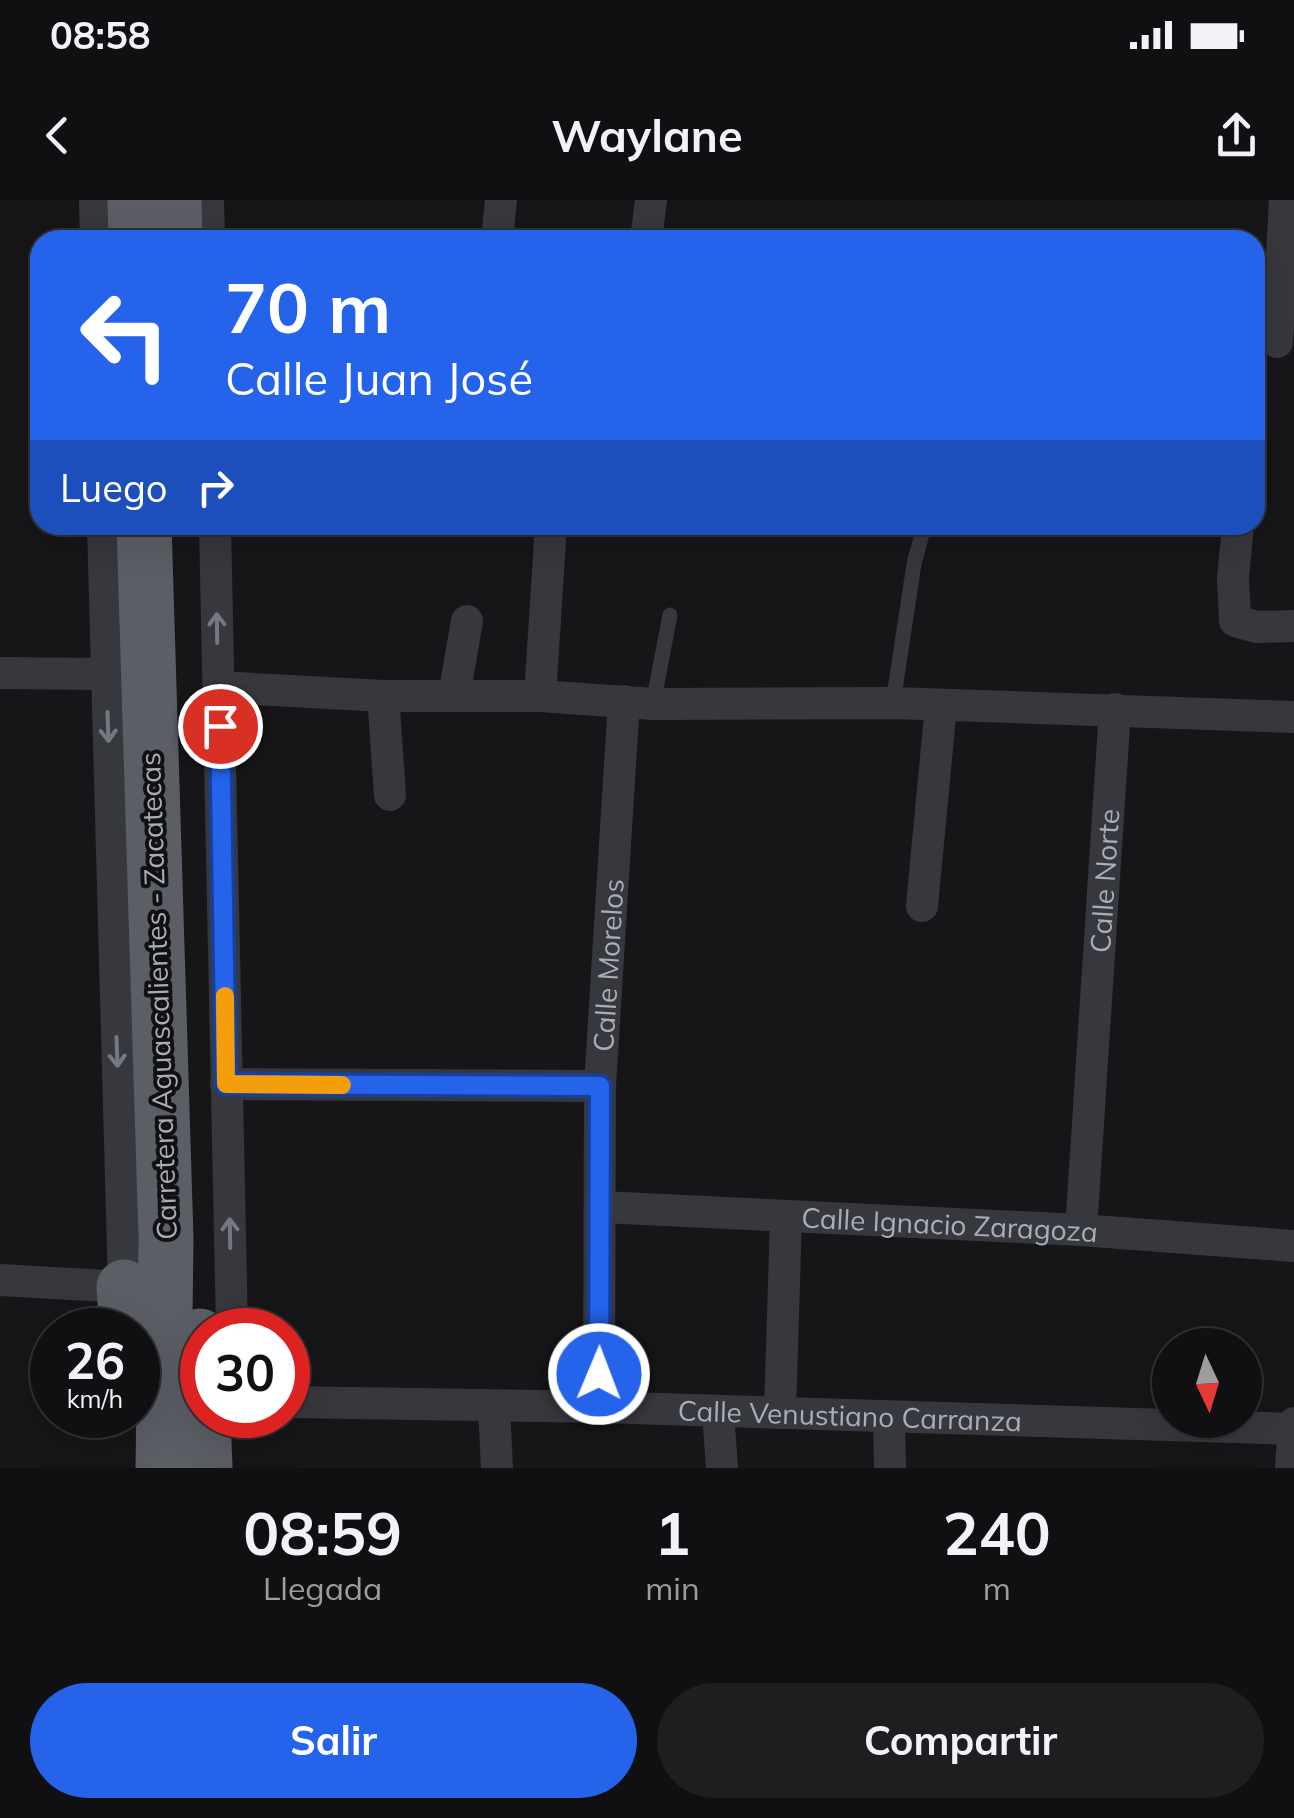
<!DOCTYPE html>
<html lang="es">
<meta charset="utf-8">
<style>
:root{--surface:#101012;--page:#1e1e20;--text:#f1f3f6;--muted:#9c9d9f;--line:#303032;--accent:#2563eb}
body{margin:0;font-family:Mulish,sans-serif;background:var(--page);color:var(--text);height:100vh;display:flex;flex-direction:column;font-size:38px;white-space:nowrap}
*{box-sizing:border-box;margin:0}
p{font-size:32px;color:var(--muted)}
.icon{flex:none;width:55px;height:55px;fill:none;stroke:currentColor;stroke-width:2;stroke-linecap:round;stroke-linejoin:round}
.map{position:relative;height:1268px;overflow:hidden}
.sheet{display:flex;flex-direction:column;background:var(--surface);flex:1}
.sheet>*{flex:none}
.guide{position:absolute;left:30px;top:30px;width:1235px;height:305px;border-radius:30px;box-shadow:0 10px 40px #0002,0 0 0 2px var(--line);background:#2563eb;color:#fff;overflow:hidden}
.needle{width:65px;rotate:176deg}
.tools{position:absolute;left:1152px;top:1128px;display:grid;gap:20px}
.tools a{display:grid;place-items:center;width:110px;height:110px;border-radius:50%;background:var(--surface);box-shadow:0 10px 40px #0002,0 0 0 2px var(--line);font-size:50px}
.speed{position:absolute;left:30px;top:1108px;display:flex;gap:20px;font-size:50px;font-weight:700;text-align:center}
.speed>*{display:grid;place-content:center;width:130px;height:130px;border-radius:50%;background:var(--surface);box-shadow:0 10px 40px #0002,0 0 0 2px var(--line);line-height:1}
.speed small{font-size:25px;font-weight:400}
.speed .limit{border:15px solid #d22;background:#fff;color:#111}
.pin{position:absolute;display:grid;place-items:center;width:85px;height:85px;color:#fff;margin:-42px;border:5px solid #fff;border-radius:50%;box-shadow:0 2px 10px #0007}
.me{position:absolute;width:110px;margin:-55px;rotate:1deg;stroke-linejoin:round;filter:drop-shadow(0 0 8px #0008)}
.turn{display:flex;align-items:center;gap:35px;height:210px;padding:0 30px;font-size:45px}
.turn .icon{width:130px;height:130px;stroke-width:2.5}
.turn b{display:block;font-size:70px;line-height:85px}
.then{display:flex;align-items:center;height:95px;padding:0 30px;background:#0003;gap:20px;font-size:38px}
.eta{display:flex;justify-content:space-evenly;align-items:center;height:170px;text-align:center}
.eta b{font-size:60px;font-weight:700;line-height:70px}
.primary-button{display:flex;gap:20px;margin-top:auto;padding:20px 30px}
.primary-button a{flex:1;height:115px;border-radius:60px;background:var(--accent);color:#fff;font-size:40px;font-weight:700;line-height:115px;text-align:center}
.primary-button a+a{background:var(--page);color:var(--text)}
.status{display:flex;justify-content:space-between;align-items:center;height:70px;padding:0 50px;background:var(--surface);direction:ltr}
.status svg{height:28px;fill:currentColor}
header{display:flex;justify-content:space-between;align-items:center;height:130px;padding:0 30px;background:var(--surface);font-size:45px;font-weight:700}
.map>svg:first-child{display:block}
.lines{fill:none;stroke-linecap:round;stroke-linejoin:round}
.service{stroke:#37383d;stroke-width:15}
.minor{stroke:#37383d;stroke-width:32}
.trunk{stroke:#5b5e65;stroke-width:55}
.oneway{stroke:#757881}
.route-casing{stroke:#184099;stroke-width:25}
.route{stroke:#2563eb;stroke-width:18}
.slow{stroke:#f59e0b;stroke-width:18}
.labels{text-anchor:middle;dominant-baseline:central;stroke-width:8;stroke-linejoin:round;paint-order:stroke}
.street-label{font-size:28px;fill:#a8adb8;stroke:#111113}
</style>
<div class="status"><b>08:58</b><svg viewBox="0 0 49 12"><path d="M0 12V9h3v3zM5 12V6h3v6zM10 12V3h3v9zM15 12V0h3v12zM26 1h20v11H26zM47 4h2v5h-2z"/></svg></div>
<header><svg class="icon" aria-label="back" viewBox="0 0 24 24"><path d="M15 5l-7 7 7 7"/></svg>Waylane<svg class="icon" aria-label="share" viewBox="0 0 24 24"><path d="M12 15V3M7 8l5-5 5 5M5 13v7h14v-7"/></svg></header>
<div class="map">
<svg width="1294" height="1268" viewBox="0 0 1294 1268">
<rect width="100%" height="100%" fill="#161618"/>
<g class="lines">
<g class="service">
<path d="M893 503 914 364 922 334 919 325"/>
<path d="M653 504 670 415"/>
</g>
<g class="minor">
<path d="M95 0 96 40"/>
<path d="M208 0 209 40"/>
<path d="M497 40 501 0"/>
<path d="M646 40 651 0"/>
<path d="M1277 142 1285 0"/>
<path d="M215 325 232 1130"/>
<path d="M1238 325 1233 378 1235 421 1257 427 1294 426"/>
<path d="M0 473 106 474"/>
<path d="M219 487 383 496H540L653 504 893 503 1294 517"/>
<path d="M383 496 390 595"/>
<path d="M454 496 467 421"/>
<path d="M540 496 550 341"/>
<path d="M922 706 941 505"/>
<path d="M226 884 600 886"/>
<path id="s1" d="M602 1007 1081 1030 1294 1046"/>
<path id="s2" d="M1081 1030 1115 509"/>
<path d="M0 1080 124 1087 103 325"/>
<path id="s3" d="M288 1202 599 1207 1294 1229"/>
<path d="M494 1207 497 1268"/>
<path id="s4" d="M599 1207 600 886 624 501"/>
<path d="M718 1212 722 1268"/>
<path d="M780 1213 786 1016"/>
<path d="M889 1217 890 1268"/>
<path d="M1291 1268 1294 1223"/>
</g>
<g class="trunk">
<path d="M135 0 136 40"/>
<path d="M174 0 175 40"/>
<path d="M144 325 166 1039 163 1268"/>
<path d="M124 1087 127 1130"/>
<path d="M200 1136 205 1268"/>
</g>
</g>
<defs><path id="oneway-shaft" d="M-6 0H5M1.5-3L5.5 0L1.5 3" fill="none" stroke-width="1.6" stroke-linecap="round" stroke-linejoin="round" transform="scale(2.5)"/></defs>
<g class="oneway">
<use href="#oneway-shaft" transform="translate(217 428) rotate(-91)"/>
<use href="#oneway-shaft" transform="translate(108 527) rotate(88)"/>
<use href="#oneway-shaft" transform="translate(117 852) rotate(88)"/>
<use href="#oneway-shaft" transform="translate(230 1033) rotate(-91)"/>
</g>
<g class="lines">
<g class="route-casing">
<path id="route" d="M220 526 226 884 600 886 599 1174"/>
</g>
<use href="#route" class="route"/>
<path class="slow" d="M225 796 226 884 342 885"/>
</g>
<g class="labels">
<g class="street-label">
<text stroke="none"><textPath href="#s2" startOffset="350">Calle Norte</textPath></text>
<text stroke="none"><textPath href="#s4" startOffset="442">Calle Morelos</textPath></text>
<text transform="translate(158 796) rotate(-92)">Carretera Aguascalientes - Zacatecas</text>
<text stroke="none"><textPath href="#s1" startOffset="348">Calle Ignacio Zaragoza</textPath></text>
<text stroke="none"><textPath href="#s3" startOffset="562">Calle Venustiano Carranza</textPath></text>
</g>
</g>
</svg>
<div class="tools">
<a><svg class="needle" viewBox="-14 -14 28 28"><path d="M0-13l5 13h-10z" fill="#e53935"/><path d="M0 13l5-13h-10z" fill="#9c9d9f"/></svg></a>
</div>
<div class="speed"><div>26<small>km/h</small></div><div class="limit">30</div></div>
<div class="pin" style="left:220px;top:526px;background:#d93025"><svg class="icon" aria-label="arrive" viewBox="0 0 24 24"><path d="M6 21V4h12l-3 4 3 4H6"/></svg></div>
<svg class="me" style="left:599px;top:1174px" viewBox="-20 -20 40 40"><circle r="17" fill="#2563eb" stroke="#fff" stroke-width="3"/><path d="M0-11L8 9 0 5-8 9z" fill="#fff"/></svg>
<div class="guide">
<div class="turn"><svg class="icon" aria-label="left" viewBox="0 0 24 24"><path d="M17 20v-9H6M10 6l-5 5 5 5"/></svg><div><b>70 m</b>Calle Juan José</div></div>
<div class="then">Luego<svg class="icon" aria-label="right" viewBox="0 0 24 24"><path d="M7 20v-9h11M14 6l5 5-5 5"/></svg></div>
</div>
</div>
<section class="sheet">
<div class="eta">
<div><b>08:59</b><p>Llegada</p></div>
<div><b>1</b><p>min</p></div>
<div><b>240</b><p>m</p></div>
</div>
<div class="primary-button"><a>Salir</a><a>Compartir</a></div>
</section>
